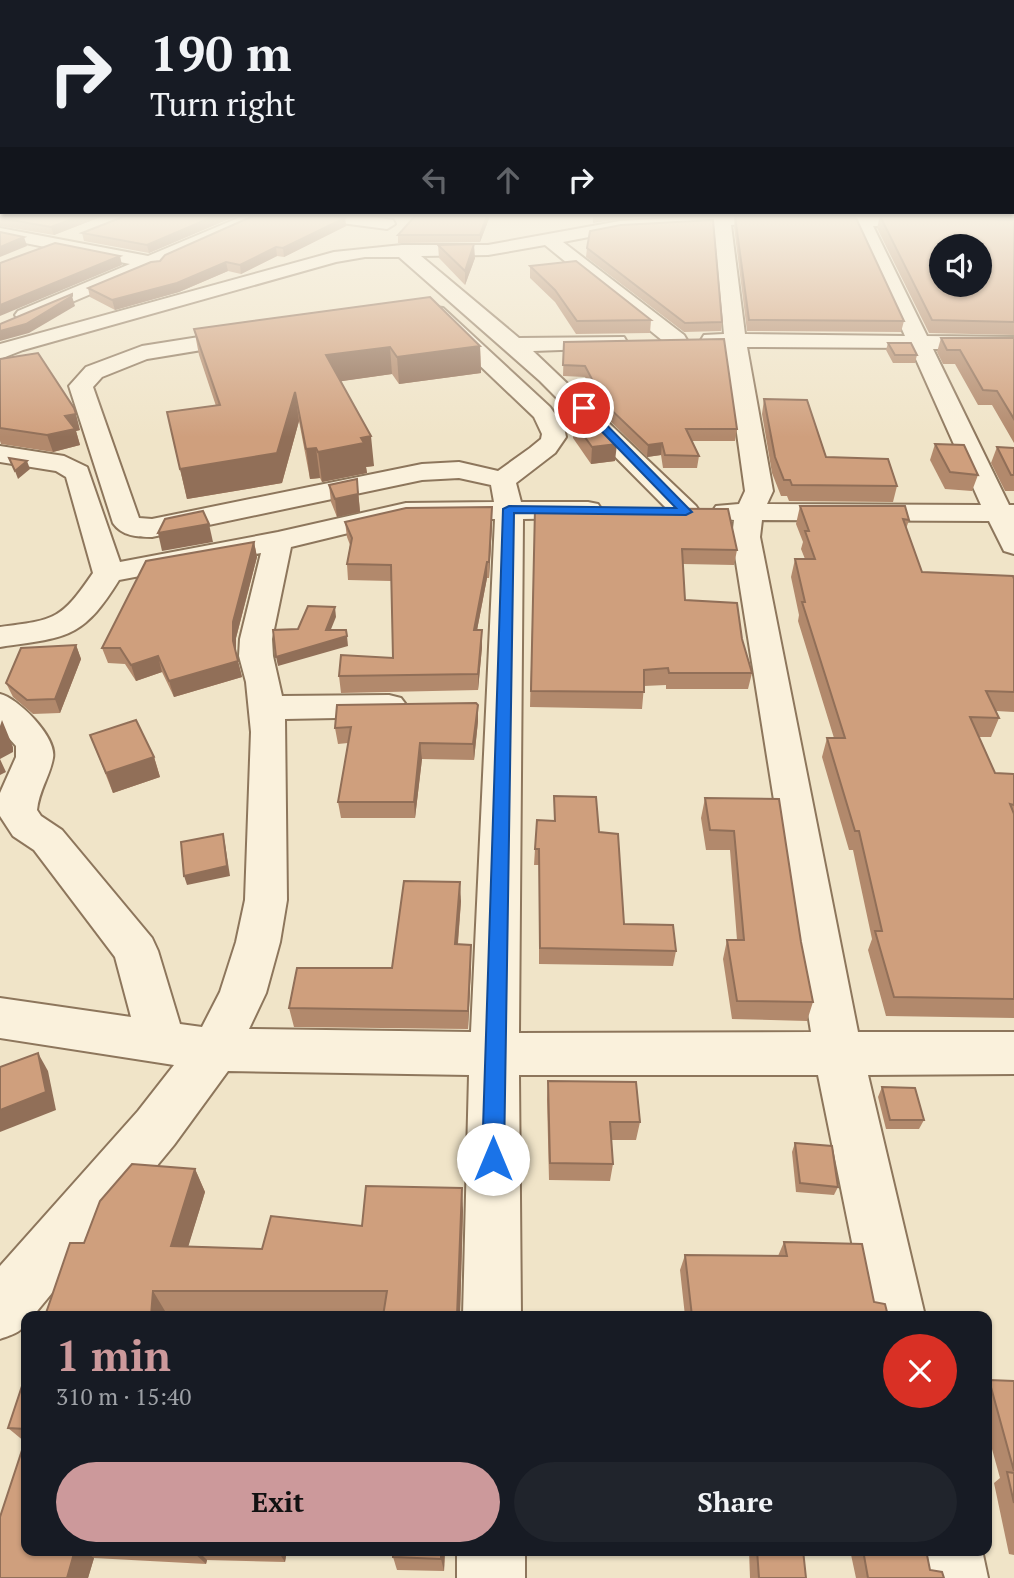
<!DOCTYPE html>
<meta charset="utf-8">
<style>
:root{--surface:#171b24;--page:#20242c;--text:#f1f3f6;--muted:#9ea1a6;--accent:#cc999b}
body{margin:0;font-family:"PT Serif",serif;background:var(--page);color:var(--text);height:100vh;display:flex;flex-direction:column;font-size:26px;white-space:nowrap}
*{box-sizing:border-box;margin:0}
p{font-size:23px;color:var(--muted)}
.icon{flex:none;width:38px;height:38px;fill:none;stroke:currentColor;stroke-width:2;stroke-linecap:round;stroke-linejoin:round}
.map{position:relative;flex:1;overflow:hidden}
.sheet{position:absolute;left:21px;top:1311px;width:971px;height:245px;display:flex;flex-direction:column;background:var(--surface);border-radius:14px;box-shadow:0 2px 5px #0004}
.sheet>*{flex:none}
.guide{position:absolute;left:0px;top:0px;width:1015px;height:214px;box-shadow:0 2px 5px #0004;background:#171b24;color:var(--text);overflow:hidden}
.controls{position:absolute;left:929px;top:234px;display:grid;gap:14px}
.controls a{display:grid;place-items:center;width:63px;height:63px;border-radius:50%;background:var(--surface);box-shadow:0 2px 5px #0004;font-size:35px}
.pin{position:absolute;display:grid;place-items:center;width:60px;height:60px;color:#fff;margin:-30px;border:4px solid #fff;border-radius:50%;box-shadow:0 2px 7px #0007}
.me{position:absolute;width:77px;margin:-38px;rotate:0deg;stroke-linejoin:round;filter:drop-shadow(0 0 5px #0008)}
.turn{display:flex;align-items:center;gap:24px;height:147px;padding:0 35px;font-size:32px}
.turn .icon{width:91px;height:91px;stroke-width:2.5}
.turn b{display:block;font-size:49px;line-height:60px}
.lanes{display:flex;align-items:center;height:66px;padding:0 35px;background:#0003;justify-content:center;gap:35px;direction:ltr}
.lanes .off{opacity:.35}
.round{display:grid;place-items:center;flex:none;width:74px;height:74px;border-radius:37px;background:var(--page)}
.headline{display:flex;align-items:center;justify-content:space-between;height:119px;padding:0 35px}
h1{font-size:42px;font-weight:600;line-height:52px;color:var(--accent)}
.action{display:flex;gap:14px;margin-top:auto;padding:14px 35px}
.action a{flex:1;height:80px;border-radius:42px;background:var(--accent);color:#111;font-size:28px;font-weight:600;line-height:80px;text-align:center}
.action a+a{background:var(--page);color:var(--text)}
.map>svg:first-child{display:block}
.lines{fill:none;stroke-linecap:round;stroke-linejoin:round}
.minor-casing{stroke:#8d765c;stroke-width:4}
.minor{fill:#faf1dc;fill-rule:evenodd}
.wall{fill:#b2896c}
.shaded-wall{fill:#916f58}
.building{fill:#cf9f7d;stroke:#916f58;stroke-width:2;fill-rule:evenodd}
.route{fill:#1a73e8;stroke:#114b97;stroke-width:2}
</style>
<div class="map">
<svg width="1014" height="1578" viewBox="0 0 1014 1578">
<rect width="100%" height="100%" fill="#f0e4c8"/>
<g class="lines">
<g class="minor-casing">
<g id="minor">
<path d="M243 216H266L165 262 162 267 152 268 32 319H18L15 315 18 311 130 264 0 238V228L148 256Z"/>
<path d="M318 216H366L393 220 395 224 387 229 326 221Z"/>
<path d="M708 216H754L756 219 748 224 731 225 745 334 905 336 856 225 805 224 799 223 797 219 799 216 1014 219V229L873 226 927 336 1014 337V349H933L1009 505H1014V554L1004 551 989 521 762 520 760 537 858 1032H1014V1074L868 1075 925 1316H867L818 1075H519L521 1316H463L469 1075 228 1071 174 1145 33 1316H26C26 1332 13 1334 0 1339V1266L138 1111 174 1065 0 1038V998L131 1017 115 957 34 850 13 836 0 816V793L16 757V746L0 728V694C18 698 57 737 53 758 50 776 39 790 37 810L41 816 62 830 152 938 158 951 180 1024 202 1027 220 992 236 942 245 900 251 732 246 682 239 656 240 639 261 553 119 580C82 640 66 637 0 647V627C55 620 61 620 93 573L66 477 56 471 0 462V446L64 456 87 467 120 562 278 532 406 503 494 502 491 485 459 478 422 480 152 537C137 537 122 536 113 523L69 386 86 367 142 346 409 304 443 308 550 407 564 427 566 437 555 453 516 483 521 502H588L598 504 602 510 598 516 588 518 523 519 519 1033 811 1032 732 537 734 520 716 518 712 512 716 506 739 504 745 491 725 347 704 345 701 340 704 335 724 334 714 226 620 231 563 242 684 335 687 340 684 345H668L545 245 488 255 421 256 519 338 624 337 627 342 624 347 616 348 533 351 696 506 700 512 696 518 686 520 676 518 540 381 399 257H365L336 262 23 350 0 359V344L334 252 402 245H488L620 221ZM409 316 430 318 534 417 542 434 541 439 530 448 498 471 459 462 422 464 152 519 139 518 93 387 102 377 147 359ZM747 347 911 348 981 505 767 504 773 491ZM406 519H495L471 1032 249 1029 266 993 280 942 287 900 285 719 389 717 401 714 407 706 401 698 389 695 282 696 273 656 272 639 291 547Z"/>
<rect x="457" y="1550" width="68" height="28"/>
<path d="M914 1550H982L988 1578H920Z"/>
</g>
</g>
<use href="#minor" class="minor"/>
</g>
<g class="wall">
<path d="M0 216H103L54 235 0 226Z"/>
<path d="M236 216 149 253 84 241 82 233Z"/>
<path d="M415 216H490L480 242 398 243V235Z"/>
<path d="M735 216 904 321 901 332 747 331 734 227Z"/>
<path d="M880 216 1014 220V335L929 333 877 228Z"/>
<path d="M345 218 346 226 284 257 277 256 241 274 228 271 179 292 115 310 90 297 88 288 160 261Z"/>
<path d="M438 245 475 258 465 285 439 258Z"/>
<path d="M587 248 722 322 721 331 684 332 586 257Z"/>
<path d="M530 266 651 320 650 333 576 334 555 302 530 278Z"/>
<path d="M194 329 480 346 481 373 399 384 392 374 341 381 374 466 366 467 367 473 322 482 320 478 310 479 299 421 282 483 187 499 167 412 216 406 199 355Z"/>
<path d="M941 338H1014V443L992 405H978L955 364H943L937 352Z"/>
<path d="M564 342 737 429 735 441H692L699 456 697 468H663L661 455 647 457 605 416 585 377 563 376Z"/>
<path d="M888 343 917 355 915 363H893L886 350Z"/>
<path d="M0 359 80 430 76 431 80 445 53 452 1 444 0 441Z"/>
<path d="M764 399 826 457 897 486 893 502 789 501 787 496H781L772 473 762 414Z"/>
<path d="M574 422 615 461 591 464 573 438Z"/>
<path d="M935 444 978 475 972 491 945 489 930 460Z"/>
<path d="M997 447 1014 448V491H1005L991 463Z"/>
<path d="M357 479 360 512 337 517 331 502 329 485Z"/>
<path d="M800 506 909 520 906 529 922 572 1014 579V712L996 711 999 718 991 737H979L995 773 1014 774V1018L886 1016 868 950 872 939 853 850H849L822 757 827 738H834L798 621 799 615 791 577 795 559H805L801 549 803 542 796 524Z"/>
<path d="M535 508 737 550 734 565 683 564 685 600 742 639 752 673 748 689H666V685L644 686 642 709 530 707Z"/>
<path d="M345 522 492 523 489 578H487L477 630H482V647L478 690 341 693 339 676 393 658 391 581 348 580 347 564 350 545 347 537Z"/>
<path d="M254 542 257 557 236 638V654L242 677 174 697 162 672 136 681 125 664 108 663 102 648Z"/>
<path d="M76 645 81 659 60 713 33 714 13 697 6 683Z"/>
<path d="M478 721 474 760 422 759 415 818H341L338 802 348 743 338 744 335 728Z"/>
<path d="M90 735 154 757 160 777 113 793Z"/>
<path d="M554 796 599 832 624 924 676 951 673 966 539 964V865H534L535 849 554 821Z"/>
<path d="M705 798 779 799 801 942 813 1002 807 1021 732 1019 723 959 727 940H737L730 850H706L701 818Z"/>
<path d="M461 901 458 944 471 945V964L468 1029 294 1027 289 1008 392 968Z"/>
<path d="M548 1081 640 1122 636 1140H611L613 1164 610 1181 549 1180 547 1099Z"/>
<path d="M882 1087 924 1120 919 1129H886L878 1097Z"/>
<path d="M795 1143 838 1187 834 1195 796 1192 792 1152Z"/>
<path d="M195 1169 205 1192 188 1246 262 1249 362 1226 463 1210 460 1316H383L384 1311H165V1316H45L84 1243Z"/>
<path d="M784 1242 874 1302 888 1316H685L680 1270 685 1255 778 1256Z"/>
<path d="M26 1374V1550H287L285 1562 207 1560 206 1564 94 1558 88 1578H0L25 1442 8 1428Z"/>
<path d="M989 1380 1014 1381V1555L1009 1554 994 1483 1000 1478 987 1431V1382Z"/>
<path d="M445 1550 444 1571 397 1570 393 1557Z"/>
<path d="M749 1550H803L806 1578H750Z"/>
<path d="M850 1550H926L930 1570 944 1578H856Z"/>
</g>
<g class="shaded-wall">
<path d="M80 216H103L54 235 51 227Z"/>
<path d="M215 216H236L149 253 147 245Z"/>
<path d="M487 216H490L480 242V235Z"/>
<path d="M593 216H645L593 223Z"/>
<path d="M345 218 346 226 284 257 283 248Z"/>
<path d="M24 237 27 246 0 257V247Z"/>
<path d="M474 244 475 258 465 285V271Z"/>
<path d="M276 247 277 256 241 274 240 265Z"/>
<path d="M120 256 122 265 0 316V305Z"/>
<path d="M226 262 228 271 179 292 115 310 112 300Z"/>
<path d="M72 296 75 306 29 333 0 341V331Z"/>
<path d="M480 346 481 373 399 384 397 357Z"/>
<path d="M390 347 392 374 329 383 326 355Z"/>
<path d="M295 392 299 421 282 483 187 499 180 469Z"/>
<path d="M76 414 80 430 76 431 80 445 53 452 47 435 65 416Z"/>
<path d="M371 436 374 466 366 467 367 473 322 482 318 452 361 438Z"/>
<path d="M662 443 661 455 647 457 648 445Z"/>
<path d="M617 444 615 461 591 464 592 447Z"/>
<path d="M316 448 320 478 310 479 306 449Z"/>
<path d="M27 461 30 469 18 479 15 471Z"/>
<path d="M357 479 360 512 337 517 335 499Z"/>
<path d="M492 507V523L489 578V562Z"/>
<path d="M209 524 213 542 162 551 158 533Z"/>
<path d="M254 542 257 557 236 638V657L233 641V622Z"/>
<path d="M487 562V578L474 646V630Z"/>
<path d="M335 607 336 617 327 639 326 630Z"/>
<path d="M482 630V647L478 690V674Z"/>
<path d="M347 636 348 646 278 666 276 657Z"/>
<path d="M76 645 81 659 60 713 55 699Z"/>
<path d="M158 656 162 672 136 681 131 665Z"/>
<path d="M238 661 242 677 174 697 169 681Z"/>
<path d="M478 705V721L474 760 473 744Z"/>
<path d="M2 720 13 747V752L0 759 6 772 0 775V726Z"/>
<path d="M420 743 422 759 415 818 414 802Z"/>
<path d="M154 757 160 777 113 793 106 773Z"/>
<path d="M223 834 225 844 230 876 187 885 184 876Z"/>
<path d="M460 882 461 901 456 964 455 944Z"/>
<path d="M471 945V964L468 1029V1011Z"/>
<path d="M38 1053 48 1071 56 1110 0 1132V1110Z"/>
<path d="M195 1169 205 1192 182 1267 171 1246Z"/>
<path d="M462 1188 463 1210 460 1316H457Z"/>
<path d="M153 1291 165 1311V1316H151Z"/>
<path d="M75 1550H83L94 1558 88 1578H67Z"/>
<path d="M193 1550H197L207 1560 206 1564 193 1552Z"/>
<path d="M277 1550H287L285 1562Z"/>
<path d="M441 1550H445L444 1571 441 1559Z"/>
</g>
<g class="building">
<path d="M0 216H80L51 227 0 218Z"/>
<path d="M125 216H215L147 245 82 233Z"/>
<path d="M253 216H332L345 218 283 248 276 247 240 265 226 262 177 283 112 300 88 288 151 262 160 261 165 255Z"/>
<path d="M415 216H487L480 235H398Z"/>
<path d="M735 216 856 218 904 321 749 320Z"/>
<path d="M880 216 1014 220V322L932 320ZM942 247H980V285H942Z"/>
<path d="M713 220 722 322 685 323 587 248 590 231 621 225Z"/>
<path d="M0 232 24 237 0 247Z"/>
<path d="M55 243 120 256 0 305V263Z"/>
<path d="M474 244 465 271 438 245Z"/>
<path d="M576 261 651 320 577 321 555 290 530 266Z"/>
<path d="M72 294V296L26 324 0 331V324Z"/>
<path d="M430 297 480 346 397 357 390 347 326 355 371 436 361 438 364 443 318 452 316 448 306 449 295 392 277 453 180 469 167 412 220 405 194 329Z"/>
<path d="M941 338H1014V419L997 391 983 390 960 350H947Z"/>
<path d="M724 339 737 429H686L699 456 665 455 662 443 648 445 605 404 585 366 563 365 564 342Z"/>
<path d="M888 343H911L917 355H895Z"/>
<path d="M38 353 74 408 76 414 65 416 75 429 47 435 0 428V359Z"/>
<path d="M764 399 807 400 826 457 888 459 897 486 792 485 790 480H784L775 457Z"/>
<path d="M591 419 617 444 592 447 574 422Z"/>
<path d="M935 444 964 445 978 475 950 472Z"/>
<path d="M997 447 1014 448V475H1011Z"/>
<path d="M9 458 27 461 15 471Z"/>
<path d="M357 479 358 494 335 499 329 485Z"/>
<path d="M800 506H905L909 520 903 519 922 572 1013 576 1014 579V692L986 691 999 718 970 717 995 773 1014 774V805L1010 804 1014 814V999L894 997 875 931H882L859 831H855L827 738H845L802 602H805L795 559H815L805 531H809Z"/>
<path d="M492 507 489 562H487L474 630H482L478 674 339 676 341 655 393 658 391 565 347 564 352 538 345 522 406 508Z"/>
<path d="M535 508 728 509 737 550 682 549 685 600 737 603 742 639 752 673H669L668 668 644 670V692L531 691Z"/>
<path d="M203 511 209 524 158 533 165 519Z"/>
<path d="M254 542 233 622V641L238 661 169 681 158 656 131 665 120 648H102L146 561Z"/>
<path d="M308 606 335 607 326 630H346L347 636 276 657 273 630 298 629Z"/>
<path d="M76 645 55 699 27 700 6 683 21 648Z"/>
<path d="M476 703 478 705 473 744 420 743 414 802H338L351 727 335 728 337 705Z"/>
<path d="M136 720 154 757 106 773 90 735Z"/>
<path d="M554 796 596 797 599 832 618 834 624 924 673 925 676 951 540 948 539 849H535L537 820 555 821Z"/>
<path d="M705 798 779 799 801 942 813 1002 737 1001 727 940H744L734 831 710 830Z"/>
<path d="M223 834 227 866 184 876 181 842Z"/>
<path d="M404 881 460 882 455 944 471 945 468 1011 289 1008 297 968H392Z"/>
<path d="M38 1053 46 1092 0 1110V1067Z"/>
<path d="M548 1081 636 1082 640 1122H610L613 1164 550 1163Z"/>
<path d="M882 1087 915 1088 924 1120H890Z"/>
<path d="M795 1143 832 1146 838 1187 800 1183Z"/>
<path d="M132 1164 195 1169 171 1246 262 1249 271 1216 362 1226 366 1186 462 1188 457 1316H383L387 1291H153L151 1316H45L70 1243H84L100 1201Z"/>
<path d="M784 1242 862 1244 874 1302 885 1304 888 1316H692L685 1255 787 1256Z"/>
<path d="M26 1374V1429L8 1428Z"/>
<path d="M989 1380 1014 1381V1471Z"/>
<path d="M26 1438V1550H75L67 1578H0V1517Z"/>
<path d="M1007 1472 1014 1473V1503Z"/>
<path d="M167 1550H193V1552Z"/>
<path d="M393 1550H441V1559L393 1557Z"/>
<path d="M757 1550H803L806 1578H759Z"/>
<path d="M863 1550H926L930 1570 942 1572 944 1578H868Z"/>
</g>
<linearGradient id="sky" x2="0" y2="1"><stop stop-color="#8fbad6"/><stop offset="0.49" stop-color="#f8f3e6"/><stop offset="1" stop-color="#f8f3e6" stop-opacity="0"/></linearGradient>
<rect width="1014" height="437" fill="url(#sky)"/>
<path class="route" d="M581 406H588L692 512 686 515 514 513 504 1159 501 1166 493 1169 486 1166 482 1159 503 509 509 506 676 508 581 410Z"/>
</svg>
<div class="controls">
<a><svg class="icon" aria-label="sound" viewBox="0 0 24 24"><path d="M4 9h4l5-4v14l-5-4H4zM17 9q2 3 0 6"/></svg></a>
</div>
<div class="pin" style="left:584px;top:408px;background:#d93025"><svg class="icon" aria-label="arrive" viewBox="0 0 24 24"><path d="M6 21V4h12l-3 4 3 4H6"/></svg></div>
<svg class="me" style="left:493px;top:1159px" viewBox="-20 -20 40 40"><circle r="19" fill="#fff"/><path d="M0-13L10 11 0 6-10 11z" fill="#1a73e8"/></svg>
<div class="guide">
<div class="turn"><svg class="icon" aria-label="right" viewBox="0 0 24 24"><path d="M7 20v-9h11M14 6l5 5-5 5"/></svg><div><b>190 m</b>Turn right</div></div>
<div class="lanes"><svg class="icon off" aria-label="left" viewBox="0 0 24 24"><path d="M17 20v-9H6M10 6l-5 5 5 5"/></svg><svg class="icon off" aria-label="ahead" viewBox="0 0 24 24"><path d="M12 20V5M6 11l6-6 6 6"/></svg><svg class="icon" aria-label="right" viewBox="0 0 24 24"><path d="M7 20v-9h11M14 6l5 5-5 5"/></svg></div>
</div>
<section class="sheet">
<div class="headline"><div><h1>1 min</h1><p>310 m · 15:40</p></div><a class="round" style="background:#d93025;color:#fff"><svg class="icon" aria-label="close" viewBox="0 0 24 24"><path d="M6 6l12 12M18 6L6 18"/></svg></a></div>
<div class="action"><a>Exit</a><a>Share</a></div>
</section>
</div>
